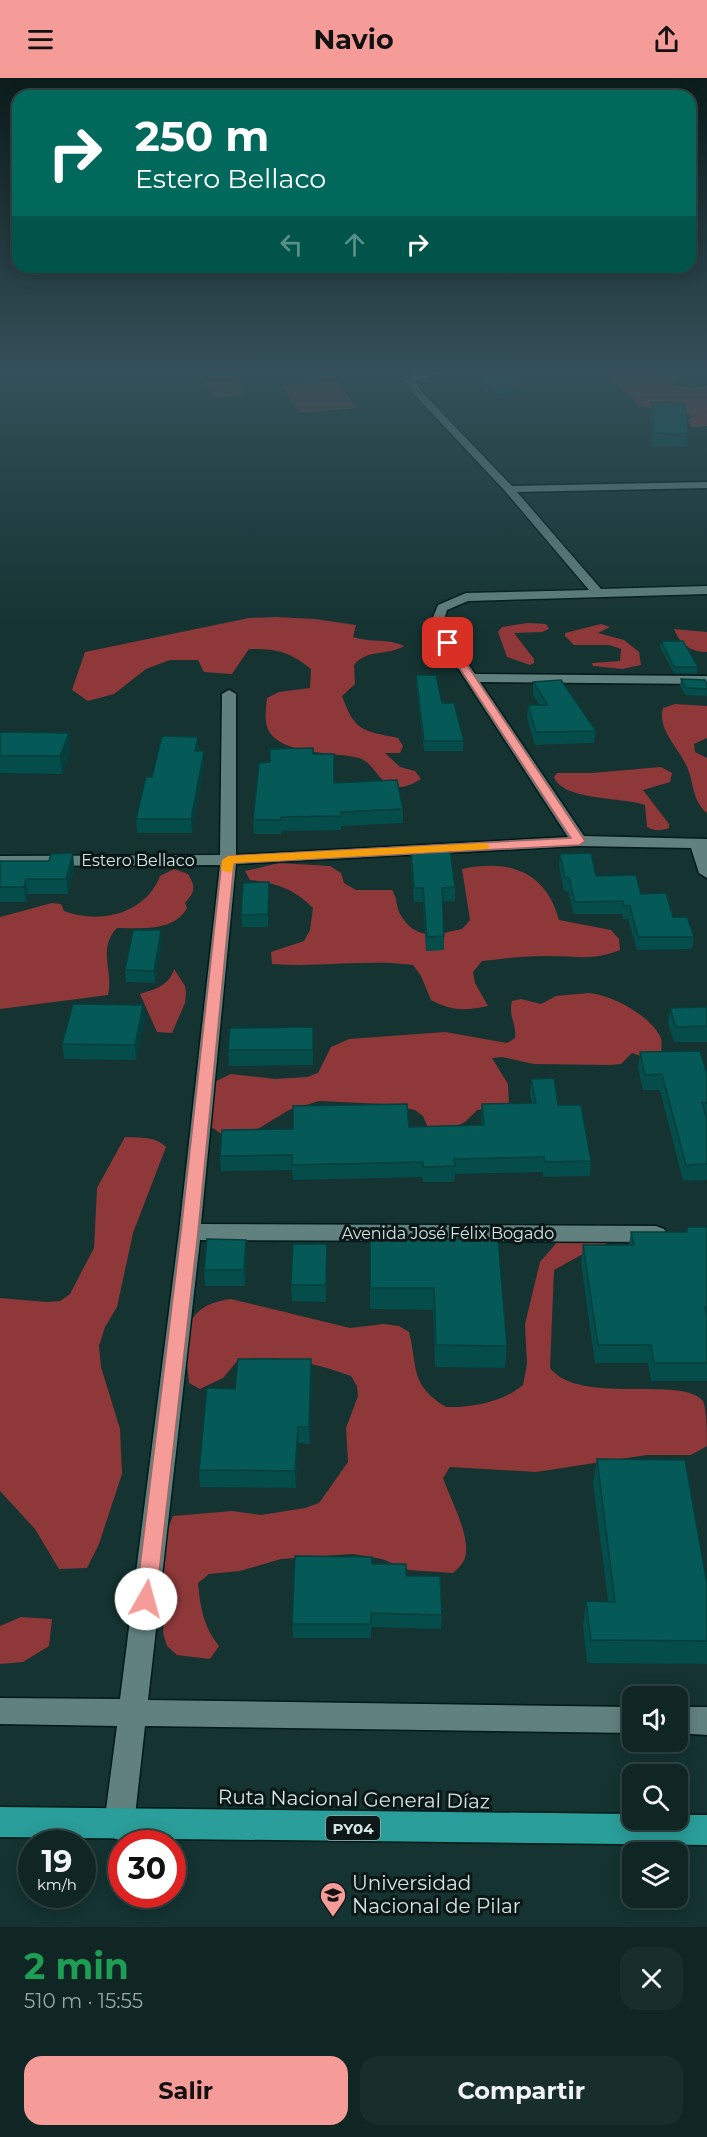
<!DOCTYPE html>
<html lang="es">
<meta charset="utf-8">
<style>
:root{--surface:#0f2625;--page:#182e2d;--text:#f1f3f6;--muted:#9ba5a7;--line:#2f4342;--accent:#f59b98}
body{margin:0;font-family:Montserrat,sans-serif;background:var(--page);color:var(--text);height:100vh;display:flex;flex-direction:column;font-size:22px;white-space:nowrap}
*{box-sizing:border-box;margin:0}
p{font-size:20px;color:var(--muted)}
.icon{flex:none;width:33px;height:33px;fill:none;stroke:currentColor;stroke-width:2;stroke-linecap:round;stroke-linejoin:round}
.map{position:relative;height:1849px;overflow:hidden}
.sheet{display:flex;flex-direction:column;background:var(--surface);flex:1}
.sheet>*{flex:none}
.hud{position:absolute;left:12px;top:12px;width:684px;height:183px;border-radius:18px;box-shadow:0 3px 15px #0003,0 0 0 2px var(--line);background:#00695c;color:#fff;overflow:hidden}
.buttons{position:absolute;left:622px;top:1608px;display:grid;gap:12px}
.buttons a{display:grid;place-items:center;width:66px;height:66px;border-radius:12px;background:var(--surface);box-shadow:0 3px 15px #0003,0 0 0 2px var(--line);font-size:30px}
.speed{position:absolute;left:18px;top:1752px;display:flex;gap:12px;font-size:30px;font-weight:700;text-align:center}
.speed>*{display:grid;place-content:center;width:78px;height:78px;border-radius:50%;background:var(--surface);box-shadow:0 3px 15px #0003,0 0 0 2px var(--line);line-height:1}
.speed small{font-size:15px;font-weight:400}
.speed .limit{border:9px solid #d22;background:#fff;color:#111}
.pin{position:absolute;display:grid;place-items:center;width:51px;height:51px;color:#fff;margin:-26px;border-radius:12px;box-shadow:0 3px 9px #0006}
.me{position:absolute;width:66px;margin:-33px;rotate:7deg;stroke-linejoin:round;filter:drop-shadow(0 0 4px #0008)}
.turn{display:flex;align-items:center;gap:21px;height:126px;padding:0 24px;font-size:27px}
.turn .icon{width:78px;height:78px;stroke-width:2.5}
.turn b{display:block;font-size:42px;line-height:51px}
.lanes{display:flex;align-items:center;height:57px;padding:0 24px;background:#0003;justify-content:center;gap:30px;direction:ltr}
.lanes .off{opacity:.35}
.round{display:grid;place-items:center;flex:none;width:63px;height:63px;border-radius:18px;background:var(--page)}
.headline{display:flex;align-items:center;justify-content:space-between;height:102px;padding:0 24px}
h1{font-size:36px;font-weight:700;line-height:45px;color:#1e9e55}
.primary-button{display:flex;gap:12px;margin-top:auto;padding:12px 24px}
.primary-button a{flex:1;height:69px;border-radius:18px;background:var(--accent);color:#111;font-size:24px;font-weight:700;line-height:69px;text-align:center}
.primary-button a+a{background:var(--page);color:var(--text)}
header{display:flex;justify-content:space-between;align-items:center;height:78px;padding:0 24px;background:var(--accent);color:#111;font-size:27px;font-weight:700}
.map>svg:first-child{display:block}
.green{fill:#723d3c}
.forest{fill:#8f383a}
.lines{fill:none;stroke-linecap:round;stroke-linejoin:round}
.minor-casing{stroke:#001a19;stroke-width:3}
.highway-casing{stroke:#001a19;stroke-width:3}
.minor{fill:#61817f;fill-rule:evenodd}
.highway{fill:#2a9e9a;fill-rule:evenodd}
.wall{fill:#044d4b}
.shaded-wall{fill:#043f3d}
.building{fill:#055a57;stroke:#043f3d;stroke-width:1.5}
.route{fill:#f59b98;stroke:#9f6563;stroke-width:1.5}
.slow{fill:#f59e0b}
.labels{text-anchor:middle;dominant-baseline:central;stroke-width:6;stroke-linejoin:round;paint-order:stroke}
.shield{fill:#0b1817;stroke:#98a8a6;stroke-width:1.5}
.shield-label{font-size:15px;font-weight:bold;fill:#d4e5e4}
.street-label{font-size:16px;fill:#d4e5e4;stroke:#0b1817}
.near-street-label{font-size:20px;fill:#d4e5e4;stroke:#0b1817}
.near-poi-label{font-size:20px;fill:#d4e5e4;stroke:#0b1817;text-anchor:start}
</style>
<header><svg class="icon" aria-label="menu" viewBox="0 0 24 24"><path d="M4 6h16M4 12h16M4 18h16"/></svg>Navio<svg class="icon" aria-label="share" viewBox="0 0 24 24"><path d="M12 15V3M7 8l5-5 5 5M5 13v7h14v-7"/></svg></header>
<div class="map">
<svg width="707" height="1849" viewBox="0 0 707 1849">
<rect width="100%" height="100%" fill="#143331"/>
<g class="green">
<path d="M234 302 245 317 214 320 205 304Z"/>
<path d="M337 303 357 330 299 335 282 307Z"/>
</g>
<g class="forest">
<path d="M603 294H670L679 300 669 304 671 307 690 310 707 308V348L692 349 688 342 693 339 688 336 641 329Z"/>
<path d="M277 539 315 541 356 547 353 559C370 565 388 560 404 568 388 578 366 571 354 587L355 606 342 618C355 654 362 652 398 660L403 668 400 675H385L400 689 415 693 421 701C381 726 380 686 359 680 335 674 287 677 271 656 263 646 266 632 267 620L279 614 310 610 311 591C289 573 276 571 249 571L232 596 204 594 198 582H170L146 591 114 616 88 623 72 612 85 574 249 540Z"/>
<path d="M527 545 546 546 549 551 542 554 514 555 534 581V585L530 587 507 579 498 554 502 549Z"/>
<path d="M601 546 610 549 598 555 624 562 639 574 641 587 622 591 593 588 592 585 620 583 621 571 609 567H574L565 558V555Z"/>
<path d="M674 551 707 554V574C690 574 680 566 674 551Z"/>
<path d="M675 626 707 628V660L694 666 695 674 707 680V735C692 723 694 704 687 689 679 670 657 652 663 630Z"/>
<path d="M661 689 672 695 670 704 643 712 669 746V750C660 753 655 753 647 749L645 727C624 719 563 723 554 699L557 695H592Z"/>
<path d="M279 785 330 788 341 795 344 805 356 812H392C397 820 396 826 399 834 414 863 435 857 462 851L470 842 462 791C509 781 546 793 559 842L611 852 619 861 620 872C590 884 573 877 543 878 523 878 502 881 482 883L473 894 475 905 488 928C466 933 451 933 431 922L421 898 413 887C367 881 319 890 272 886L271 874 304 863 310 852 313 830C294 811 277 805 250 802L245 793Z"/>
<path d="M174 791 188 796C196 809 195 814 185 825L187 830C174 854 140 850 117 850 97 870 114 894 108 917L0 931V839L52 825 61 826 64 833C101 847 146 835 160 798Z"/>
<path d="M174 891 185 908 186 915 185 925 172 955 157 954 140 916C155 911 169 908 174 891Z"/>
<path d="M589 915C612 917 649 937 660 958 663 964 661 970 661 976L641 978 632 975 621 986 611 987 534 986 502 979 492 980 508 1006 509 1028 477 1032 465 1044 448 1052H429L423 1038 415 1032 383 1026 319 1023 289 1032 256 1052 226 1059 210 1048 212 1005 231 996 275 1001 307 999 318 995 331 969 349 961 445 954 507 965 515 960C517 947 508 939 512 923L521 921 541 926 556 918Z"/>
<path d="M125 1059C141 1060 155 1058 166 1069L133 1155 117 1229 105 1249 99 1268 101 1289 120 1351 122 1396 99 1466 87 1490 59 1491 35 1451 0 1413V1220L47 1224 60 1223 70 1216 94 1170 97 1110Z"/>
<path d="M600 1146 608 1154V1162L603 1170 581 1177 554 1192 550 1290C579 1328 683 1297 703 1323 707 1333 707 1356 707 1368L691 1377H647L536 1394 450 1389 443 1400C450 1421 475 1465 463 1484 461 1488 456 1492 453 1495L409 1492 382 1481 353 1476 281 1481 240 1493 209 1496 198 1505C200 1529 204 1550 219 1568L210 1581 177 1577 167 1568 163 1555 164 1543 157 1477 173 1438 232 1433 261 1437 305 1430 319 1425 348 1384 346 1350 358 1318 357 1308 351 1298C314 1285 277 1276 238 1282L223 1300 200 1311 189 1305C185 1263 178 1228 231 1221L350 1250 384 1246 399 1248 409 1254C418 1288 409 1307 446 1329 471 1330 503 1324 523 1307L527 1286 525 1246 540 1184 566 1154 575 1149Z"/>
<path d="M21 1539 52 1541 49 1568 23 1584 0 1586V1548Z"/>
</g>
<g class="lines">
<g class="minor-casing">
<g id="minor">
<path d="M418 294H444L415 303 421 313 512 408 707 404V410L517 414 601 511 707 508V516L468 523 447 532 442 547 475 596 707 598V606L480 604 584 758 707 761V800L699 795 691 770 579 768 236 786 201 1146 656 1148 664 1151 667 1156 664 1161 656 1164 200 1162 148 1622 633 1629V1655L145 1648 134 1747 130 1758 119 1762 108 1758 104 1747 117 1648 0 1646V1620L120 1621 179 1154 220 787 0 788V778L220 777 222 616 229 612 236 616V777L568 759 430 547 438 527 466 515 589 512 505 413 414 316 406 302Z"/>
<path d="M678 1629H707V1657L678 1655Z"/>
</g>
</g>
<g class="highway-casing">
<path id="highway" d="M0 1729 633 1736V1742H678V1737H707V1767L0 1759Z"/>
</g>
<use href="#minor" class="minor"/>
<use href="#highway" class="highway"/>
</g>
<g class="wall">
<path d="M476 294 523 310 522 319 491 321 476 303Z"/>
<path d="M676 294H707V305H690Z"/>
<path d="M653 324 688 356 687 369 652 368 651 336Z"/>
<path d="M661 563 698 589 697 596 674 595 660 570Z"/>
<path d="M416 597 442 625 464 663 463 673H424L416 607Z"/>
<path d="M681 601 707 605V618L685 617 680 608Z"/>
<path d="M533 604 596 653 594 665 535 667 527 640 528 627H539L533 617Z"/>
<path d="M0 654 71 672 62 696 0 695Z"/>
<path d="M199 673 204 687 192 755H137L136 741 152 699Z"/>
<path d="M313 676 334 705 403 731V745L341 748V752L282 753 281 756H254L253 742Z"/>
<path d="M411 772 455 809V823L442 824 444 858V872L426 873 423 824H414L411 786Z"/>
<path d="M73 775 74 790 68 816H28L26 824H0V783H49Z"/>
<path d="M560 776 596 798 641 816 673 839 694 859 692 871 637 872 628 841H623L622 836H574L568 813H564L559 788Z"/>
<path d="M269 817 268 849H242L241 837Z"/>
<path d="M161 852 162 864 155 905 126 904 125 892Z"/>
<path d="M707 929V964H674L668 945 670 930Z"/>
<path d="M145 942 136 982 64 981 62 966Z"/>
<path d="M313 949V987L229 988 228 972Z"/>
<path d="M640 974 707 996V1102L683 1103 660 1012H643L638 990Z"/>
<path d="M531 1001 558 1027 591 1083 590 1098 543 1099V1094L455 1096 454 1104H423L422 1099 293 1102 292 1092 221 1093 220 1078 293 1051 482 1047 481 1041 482 1026 532 1025 530 1016Z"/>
<path d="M687 1149H707V1303H651L648 1285H595L581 1185 583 1167H629L631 1154H686Z"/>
<path d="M498 1160 507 1268 505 1290 435 1289 433 1232 370 1231V1162Z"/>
<path d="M246 1162 247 1178 245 1208H205L204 1192Z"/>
<path d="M327 1182 326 1224 292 1223 291 1207Z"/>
<path d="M312 1298 310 1366 298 1365 296 1410 200 1409 199 1392 235 1311Z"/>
<path d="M597 1381 707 1506V1586L587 1585 583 1547 586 1523H608L593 1405Z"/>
<path d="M372 1486 406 1498 442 1537 441 1551 371 1549V1560H293L292 1546Z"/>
</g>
<g class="shaded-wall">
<path d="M69 655 71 672 62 696 60 678Z"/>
<path d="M198 659 199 672 196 687 195 673Z"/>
<path d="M204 673V687L192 755 191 741Z"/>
<path d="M73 775 74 790 68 816 66 801Z"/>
<path d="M26 801 28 816 26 824 24 809Z"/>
<path d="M161 852 162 864 155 905 154 893Z"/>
<path d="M143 927 145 942 136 982 135 967Z"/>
<path d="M246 1162 247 1178 245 1208 244 1192Z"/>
<path d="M327 1166V1182L326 1224V1207Z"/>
<path d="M311 1281 312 1298 310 1366 309 1349Z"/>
<path d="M298 1349V1365L296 1410 295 1393Z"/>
</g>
<g class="building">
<path d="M476 294H504L523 310 492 312Z"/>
<path d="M689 294H707V295L691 296Z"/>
<path d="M653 324 685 325 688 356 653 355Z"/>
<path d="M661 563H683L698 589H674Z"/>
<path d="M416 597H436L442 625H454L464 663H424Z"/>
<path d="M681 601 705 602 707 605V611L686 610Z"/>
<path d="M561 602 596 653 536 654 528 627H548L533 604Z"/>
<path d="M0 654 69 655 60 678H0Z"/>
<path d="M162 658 198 659 195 673H204L191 741H136L146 699H152Z"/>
<path d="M313 670V676H334V705L397 702 403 731 341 734V738L281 739V742H253L259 685 270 684V671Z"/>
<path d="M411 772H450L455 809 442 810 444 858 427 859 423 810H414Z"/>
<path d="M73 775 66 801H26L24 809H0V783H49L51 776Z"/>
<path d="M591 775 596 798 636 797 641 816 666 815 673 839H687L694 859H638L630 828H624L623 823 575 824 569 800H565L560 776Z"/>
<path d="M269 804 268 836 241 837 243 805Z"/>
<path d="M133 852H161L154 893 125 892Z"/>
<path d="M73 926 143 927 135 967 62 966Z"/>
<path d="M707 929V948L676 949 670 930Z"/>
<path d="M313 949V972H228L230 950Z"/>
<path d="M700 973 707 996V1025H702L707 1042V1086L686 1087 662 996 645 997 640 974Z"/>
<path d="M554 1000 558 1027H581L591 1083 545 1084 544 1079 454 1081 455 1088 423 1089V1084L292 1087V1077L220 1078 222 1052 293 1051V1028L407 1026 409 1049 484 1047 482 1026 536 1025 531 1001Z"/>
<path d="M687 1149H707V1229H705L707 1239V1285H654L651 1267H598L583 1167H634L631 1154H687Z"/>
<path d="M498 1160 507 1268 436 1267 434 1210H370V1162Z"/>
<path d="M207 1161 246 1162 244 1192H204Z"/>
<path d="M293 1166H327L326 1207H291Z"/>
<path d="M238 1281H311L309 1349H298L295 1393 199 1392 207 1310 235 1311Z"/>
<path d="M597 1381 685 1382 707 1506V1563L591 1562 586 1523 615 1524Z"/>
<path d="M295 1478 372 1479V1486H406V1498H440L442 1537 371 1535V1546H292Z"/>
</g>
<linearGradient id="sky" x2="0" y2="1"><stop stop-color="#0b1c1b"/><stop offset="0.53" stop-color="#34505a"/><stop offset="1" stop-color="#34505a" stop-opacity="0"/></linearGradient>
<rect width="707" height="553" fill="url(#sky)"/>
<path class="route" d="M444 563H451L585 763 579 767 234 785 198 1154 156 1521 153 1527 146 1530 139 1527 136 1521 181 1154 222 782 228 778 571 760 443 565Z"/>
<path class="slow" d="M484 765 490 768 488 771 234 785 231 795 221 792 222 782 228 778Z"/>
<defs>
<g id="university-pin" transform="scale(1.35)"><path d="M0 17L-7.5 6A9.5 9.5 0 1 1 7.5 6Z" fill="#f59b98" stroke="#0b1817"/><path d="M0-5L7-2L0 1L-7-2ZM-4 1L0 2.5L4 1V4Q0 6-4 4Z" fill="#111"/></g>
</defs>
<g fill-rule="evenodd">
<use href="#university-pin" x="333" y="1817"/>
</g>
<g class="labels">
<rect class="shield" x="326" y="1738" width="54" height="24" rx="4.5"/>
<g class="shield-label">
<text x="353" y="1750">PY04</text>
</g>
<g class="street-label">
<text x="138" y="782">Estero Bellaco</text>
<text x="448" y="1155">Avenida José Félix Bogado</text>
</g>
<g class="near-street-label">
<text transform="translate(354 1721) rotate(1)">Ruta Nacional General Díaz</text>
</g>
<g class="near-poi-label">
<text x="352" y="1805">Universidad<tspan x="352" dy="23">Nacional de Pilar</tspan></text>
</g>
</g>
</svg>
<div class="buttons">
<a><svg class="icon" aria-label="sound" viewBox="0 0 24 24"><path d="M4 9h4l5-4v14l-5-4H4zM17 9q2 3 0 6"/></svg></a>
<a><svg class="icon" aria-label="search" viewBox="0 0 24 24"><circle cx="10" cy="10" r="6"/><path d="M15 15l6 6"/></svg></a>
<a><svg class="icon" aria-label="layers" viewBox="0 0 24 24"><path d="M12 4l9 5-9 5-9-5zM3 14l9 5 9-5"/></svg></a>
</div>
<div class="speed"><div>19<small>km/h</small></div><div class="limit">30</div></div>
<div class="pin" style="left:448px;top:565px;background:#d93025"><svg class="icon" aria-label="arrive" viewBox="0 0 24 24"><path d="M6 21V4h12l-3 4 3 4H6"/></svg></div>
<svg class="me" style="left:146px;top:1521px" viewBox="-20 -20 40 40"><circle r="19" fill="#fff"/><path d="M0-13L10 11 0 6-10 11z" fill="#f59b98"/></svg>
<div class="hud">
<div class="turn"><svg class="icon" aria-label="right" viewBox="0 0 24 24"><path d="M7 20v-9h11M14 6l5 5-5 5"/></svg><div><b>250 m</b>Estero Bellaco</div></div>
<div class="lanes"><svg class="icon off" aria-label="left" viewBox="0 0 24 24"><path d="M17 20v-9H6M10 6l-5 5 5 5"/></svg><svg class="icon off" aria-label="ahead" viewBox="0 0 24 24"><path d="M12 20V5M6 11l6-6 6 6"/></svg><svg class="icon" aria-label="right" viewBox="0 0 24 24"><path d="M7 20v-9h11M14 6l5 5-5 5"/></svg></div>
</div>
</div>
<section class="sheet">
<div class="headline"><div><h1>2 min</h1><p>510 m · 15:55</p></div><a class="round"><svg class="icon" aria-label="close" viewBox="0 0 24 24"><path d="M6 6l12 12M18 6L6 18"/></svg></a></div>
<div class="primary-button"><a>Salir</a><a>Compartir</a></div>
</section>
